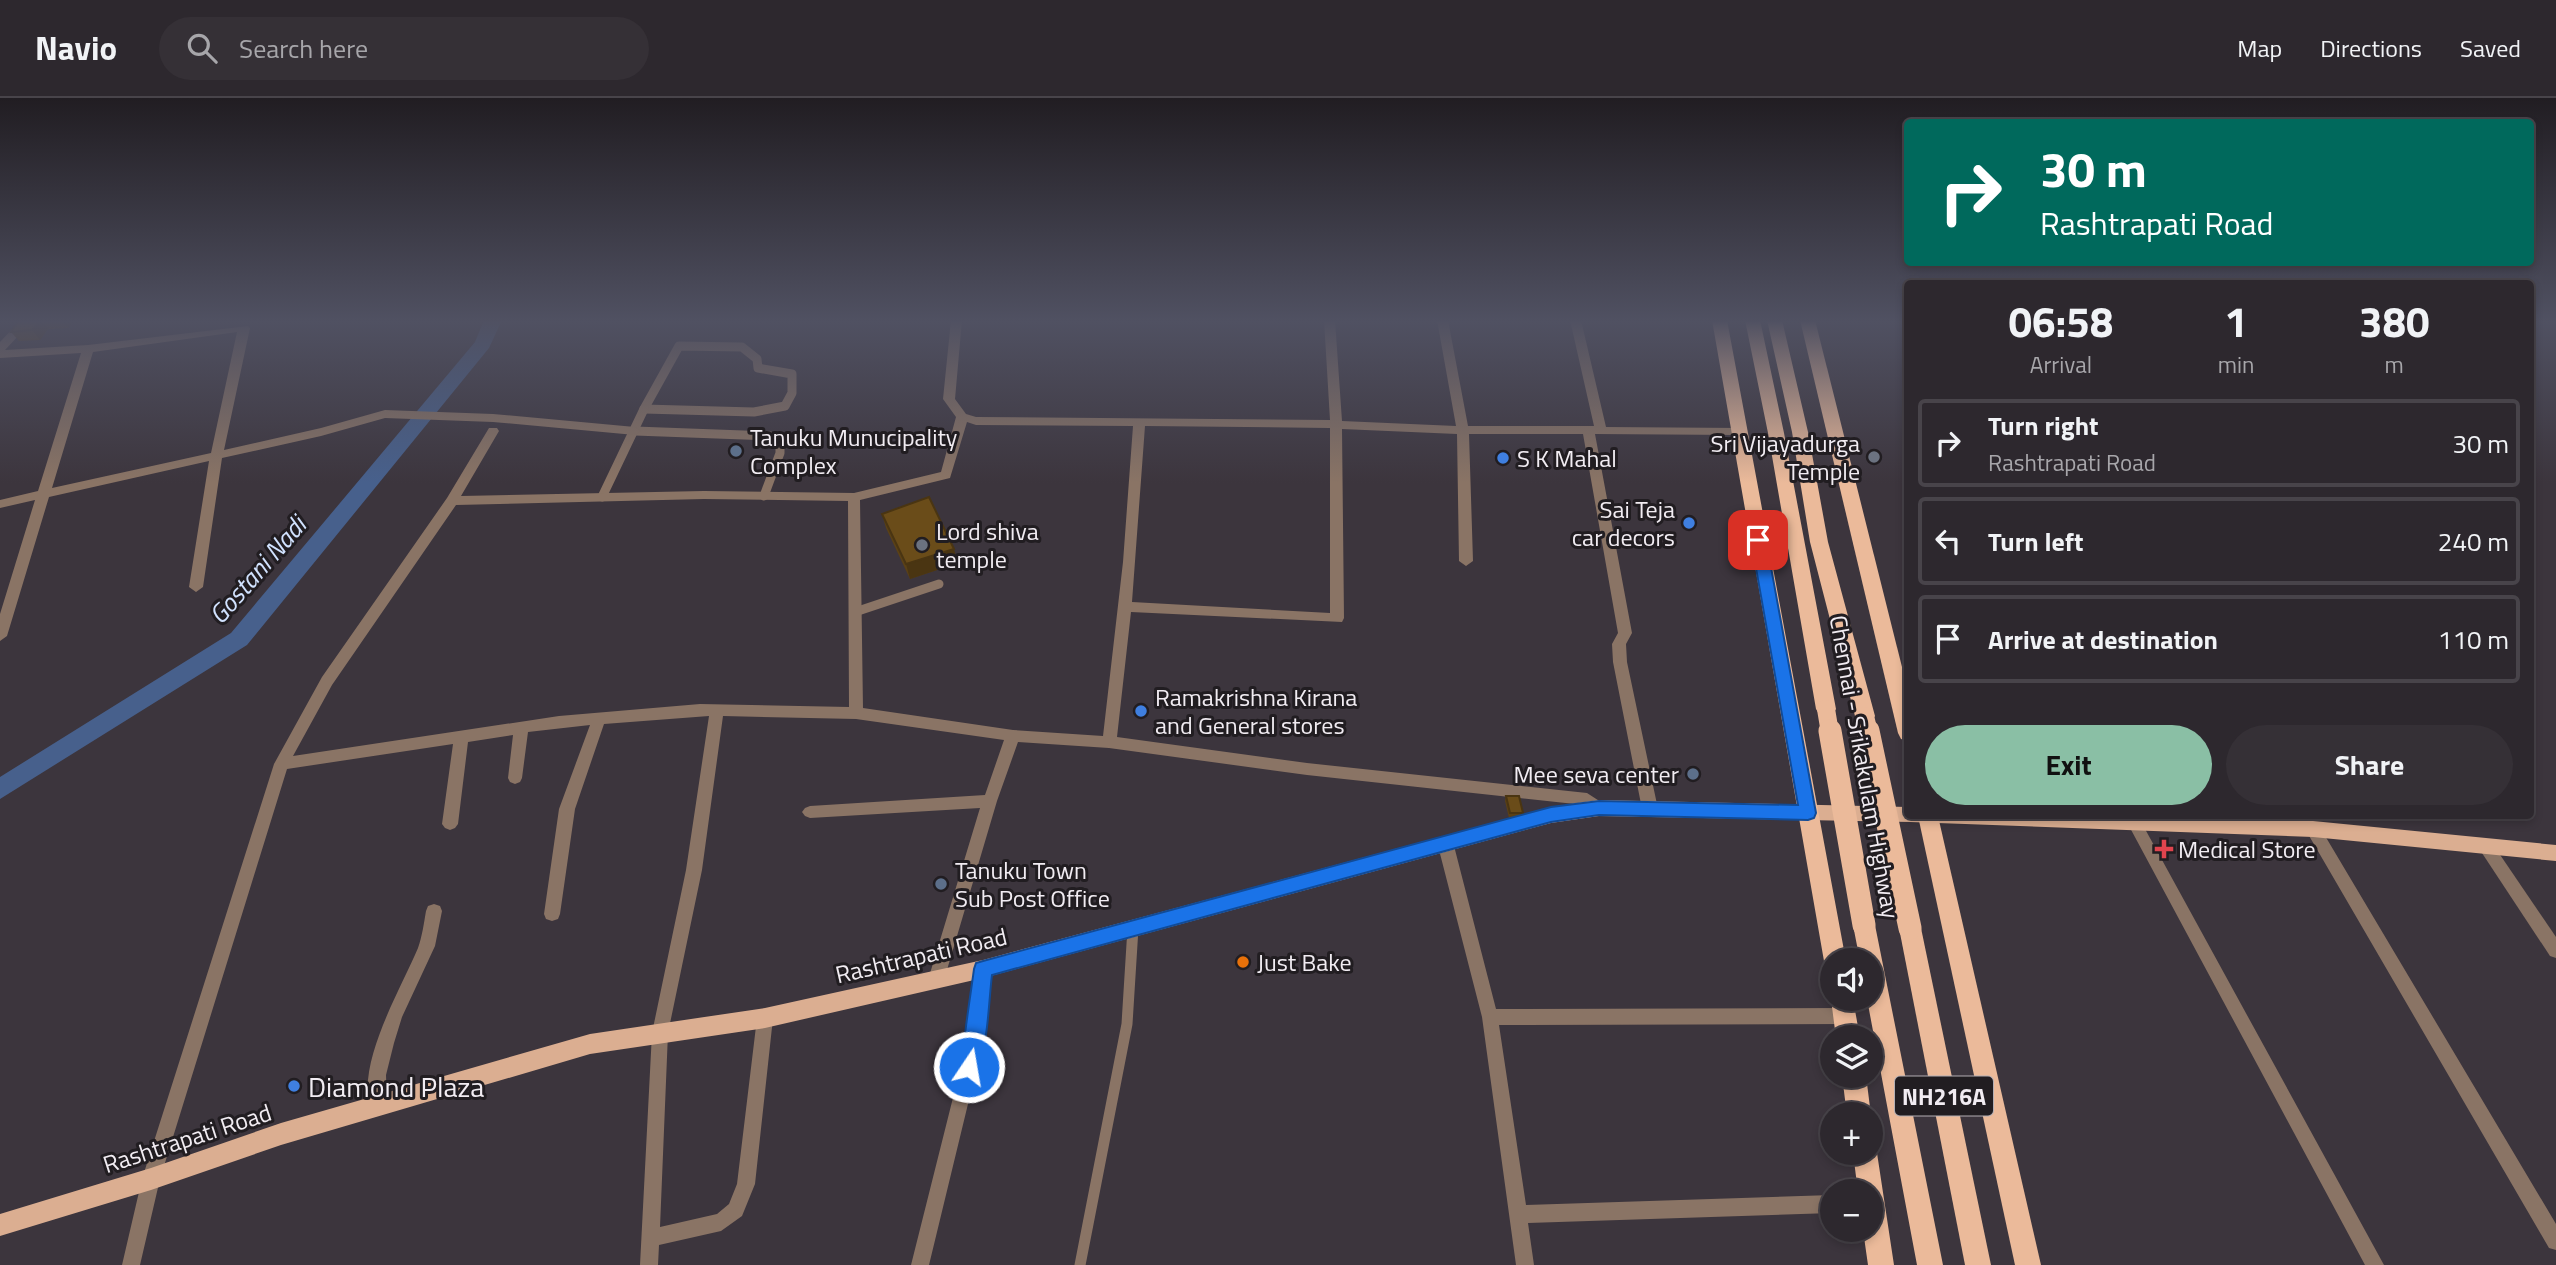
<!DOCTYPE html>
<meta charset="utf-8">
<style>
:root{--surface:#2d282e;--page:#353036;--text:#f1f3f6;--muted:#a7a6aa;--line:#48444a;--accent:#8abfa5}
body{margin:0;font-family:"Titillium Web",sans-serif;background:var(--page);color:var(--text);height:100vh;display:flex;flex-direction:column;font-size:26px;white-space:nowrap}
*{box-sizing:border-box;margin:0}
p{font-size:23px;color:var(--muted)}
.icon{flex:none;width:38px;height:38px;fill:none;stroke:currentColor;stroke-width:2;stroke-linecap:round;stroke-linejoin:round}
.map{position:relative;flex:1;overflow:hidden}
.side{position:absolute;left:1904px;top:182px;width:630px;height:539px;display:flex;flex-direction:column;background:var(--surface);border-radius:7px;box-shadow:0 4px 10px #0003,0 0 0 2px var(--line)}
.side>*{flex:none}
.top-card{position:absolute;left:1904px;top:21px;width:630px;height:147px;border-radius:7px;box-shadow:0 4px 10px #0003,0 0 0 2px var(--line);background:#00695c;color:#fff;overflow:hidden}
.fabs{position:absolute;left:1820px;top:850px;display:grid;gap:14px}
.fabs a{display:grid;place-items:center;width:63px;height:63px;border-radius:50%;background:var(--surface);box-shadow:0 4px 10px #0003,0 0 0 2px var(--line);font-size:35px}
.pin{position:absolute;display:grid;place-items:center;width:60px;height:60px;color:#fff;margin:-30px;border-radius:14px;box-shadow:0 4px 10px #0006}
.me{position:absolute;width:77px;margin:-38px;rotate:12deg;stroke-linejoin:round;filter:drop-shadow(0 0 5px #0008)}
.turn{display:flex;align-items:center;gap:24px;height:147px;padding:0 21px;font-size:32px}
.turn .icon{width:91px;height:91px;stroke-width:2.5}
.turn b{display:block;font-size:49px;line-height:60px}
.eta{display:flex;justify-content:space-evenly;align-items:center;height:119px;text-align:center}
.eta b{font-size:42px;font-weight:700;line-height:49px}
.cta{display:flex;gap:14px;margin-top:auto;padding:14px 21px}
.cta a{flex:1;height:80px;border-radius:42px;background:var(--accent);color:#111;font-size:28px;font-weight:700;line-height:80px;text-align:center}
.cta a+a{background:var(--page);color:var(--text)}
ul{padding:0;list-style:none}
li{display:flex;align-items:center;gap:21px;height:88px;margin:0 14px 10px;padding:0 7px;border:4px solid var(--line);border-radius:7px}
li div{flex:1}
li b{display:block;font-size:26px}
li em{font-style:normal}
header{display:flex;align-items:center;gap:42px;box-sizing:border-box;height:98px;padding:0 35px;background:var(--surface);border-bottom:2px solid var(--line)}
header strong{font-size:33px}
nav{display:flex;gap:38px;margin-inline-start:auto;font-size:24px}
.search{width:490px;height:63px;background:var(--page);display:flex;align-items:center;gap:18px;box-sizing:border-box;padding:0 24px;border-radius:38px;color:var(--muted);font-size:26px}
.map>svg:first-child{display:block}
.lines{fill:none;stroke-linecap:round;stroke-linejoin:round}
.canal{fill:#47608c;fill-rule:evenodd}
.service-far1{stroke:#8a7465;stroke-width:9}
.service{stroke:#8a7465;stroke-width:11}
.minor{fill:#8a7465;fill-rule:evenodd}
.primary{fill:#dbae91;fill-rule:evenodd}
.trunk{fill:#ebba9a;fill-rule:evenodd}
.trunk-bridge-far1{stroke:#ebba9a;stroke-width:18}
.trunk-bridge{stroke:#ebba9a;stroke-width:23}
.wall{fill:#5b4116}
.shaded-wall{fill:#4a3512}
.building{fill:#6a4c19;stroke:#4a3512;stroke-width:2}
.route{fill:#1a73e8;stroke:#114b97;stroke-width:2}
.service-dot{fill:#5c6f8a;stroke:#211d21;stroke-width:2.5}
.worship-dot{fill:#6b7280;stroke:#211d21;stroke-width:2.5}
.shop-dot{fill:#3f7fe0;stroke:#211d21;stroke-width:2.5}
.health-dot{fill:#e0444e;stroke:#211d21;stroke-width:2.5}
.food-dot{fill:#e8710a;stroke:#211d21;stroke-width:2.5}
.labels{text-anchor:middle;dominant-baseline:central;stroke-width:6;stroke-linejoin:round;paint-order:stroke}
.shield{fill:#211d21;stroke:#b3aeb3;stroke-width:2}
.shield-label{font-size:23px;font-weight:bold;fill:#f1ecf2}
.poi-label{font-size:24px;fill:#f1ecf2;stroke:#211d21;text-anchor:start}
.street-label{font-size:24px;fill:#f1ecf2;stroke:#211d21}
.water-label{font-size:26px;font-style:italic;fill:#d1e2fe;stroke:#211d21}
.near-poi-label{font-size:28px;fill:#f1ecf2;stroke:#211d21;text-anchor:start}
</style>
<header>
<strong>Navio</strong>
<div class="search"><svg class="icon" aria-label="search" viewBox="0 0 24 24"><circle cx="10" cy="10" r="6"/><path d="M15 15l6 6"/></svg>Search here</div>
<nav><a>Map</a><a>Directions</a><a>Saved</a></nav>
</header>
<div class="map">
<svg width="2556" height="1167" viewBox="0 0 2556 1167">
<rect width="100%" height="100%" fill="#3c353d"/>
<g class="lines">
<path class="canal" d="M484 222H502L489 250 247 547 0 701V679L231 535 475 244Z"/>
<g class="service-far1">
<path d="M679 248 742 249 757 261 758 270 792 276V295L785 308 754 314 644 311Z"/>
<path d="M635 333 770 338 780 342V355L764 398"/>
<path d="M602 399 644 311"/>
<path d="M855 514 939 486"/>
</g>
<path class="service" d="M1080 1167 1127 926 1133 830"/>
<g class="minor">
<path d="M21 222H33L5 252 88 247 248 228 250 230 224 352 321 330 385 312 493 316 635 329 641 333 635 337 493 324 385 320 321 338 222 360 203 489 196 494 189 489 209 363 49 399 7 538 0 543V516L35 402 0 410V402L38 393 81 255 0 260V244ZM237 234 211 355 52 390 93 254Z"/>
<path d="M951 222H962L955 301 966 316 976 319 1330 322 1324 222H1335L1342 323 1456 328 1437 222H1448L1468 328H1594L1570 222H1581L1606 329 1742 330 1744 333 1742 336 1738 337 1595 336 1632 535 1626 546 1627 564 1658 711 1655 715 1650 717 1645 715 1642 711 1613 564 1612 546 1618 535 1583 336H1469L1473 463 1466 468 1459 463 1457 336 1342 331 1344 520 1342 524 1131 514 1117 639 1307 665 1587 695 1604 706 1607 710 1604 714C1595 717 1591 712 1584 707L1307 677 1109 650 1018 644 997 703 944 882 942 887 936 889 930 887 928 882 980 710 810 720 805 718 802 714 805 710 810 708 985 697 1004 642 856 621 723 618 702 772 668 935 660 1129 717 1116 729 1106 737 1086 757 920 759 915 765 912 771 915 773 920 755 1086 742 1118 721 1133 659 1147 658 1167H640L652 935 686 772 709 618 604 626 575 711 560 816 558 821 552 823 546 821 544 816 559 711 590 627 528 634 522 680 520 684 515 686 510 684 508 680 513 637 468 644 458 726 455 730 450 732 445 730 442 726 453 646 287 671 160 1081 140 1167H122L142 1081 274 666 322 579 447 400 489 330H497L499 333 461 398 704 393 854 395 941 374 956 319 943 301ZM967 324 976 327 1133 328 1123 464 1103 638 1013 632 863 610 860 402 950 380ZM1145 328 1330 330V515L1132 504ZM704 401 848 403 849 609 700 606 559 618 293 658 332 587 456 407Z"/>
<path d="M2134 718 2139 720 2384 1167H2365L2129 728 2126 724 2129 720Z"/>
<path d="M2313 725 2318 726 2556 1126V1152L2549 1150 2308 736 2305 731 2308 726Z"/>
<path d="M1445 738 1450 739 1453 744 1496 911 1845 910 1851 913 1853 918 1851 923 1845 926 1499 927 1526 1107 1832 1097V1115L1528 1125 1534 1167H1516L1482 919 1437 744 1440 739Z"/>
<path d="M2485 741 2490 742 2556 839V860L2550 858 2480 752 2477 747 2480 742Z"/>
<path d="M434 806 440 808 442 813 435 848 402 919 394 945 386 977 387 1008 384 1014 378 1016 372 1014C353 970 401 891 418 850 422 839 424 825 426 813L428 808Z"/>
<path d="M983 864 989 866 991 871 983 944 929 1167H911L967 944 975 871 977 866Z"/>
</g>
<path class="primary" d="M1599 702 1908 709V718H2143L2313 723 2556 747V763L2313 739 1910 724 1599 718 1551 725 983 880 765 930 590 956 281 1047 151 1092 0 1138V1116L151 1070 281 1025 590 936 765 910 983 862 1551 709Z"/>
<g class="trunk">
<path d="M1712 222H1727L1846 863H1832V872L1827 870 1824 863Z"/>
<path d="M1745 222H1760L1784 335 1836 611 1833 616 1826 619 1819 616 1816 611 1768 335Z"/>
<path d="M1767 222H1782L1808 334 1828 444 1875 618 1872 623 1865 626 1858 623 1855 618 1810 444 1792 334Z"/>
<path d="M1800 222H1815L1908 593V643L1901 641 1898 635Z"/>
<path d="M1918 718H1938L2041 1167H2015Z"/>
<path d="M1864 817 1872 820 1875 827 1943 1167H1917L1867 901H1871V863H1860L1853 827 1856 820Z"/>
<path d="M1910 820 1918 823 1921 830 1991 1167H1965L1899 830 1902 823Z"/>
<path d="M1832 897V901H1853L1860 940H1836L1831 901Z"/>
<path d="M1842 978H1866L1871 1017V1018L1847 1017Z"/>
<path d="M1871 1045 1877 1055 1894 1167H1868L1863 1132H1871V1094H1858L1853 1055H1871Z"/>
</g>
<g class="trunk-bridge-far1">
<path d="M1826 611 1830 635"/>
<path d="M1865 618 1869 635"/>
</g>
<g class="trunk-bridge">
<path d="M1830 633 1864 827"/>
<path d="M1868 633 1910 830"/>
</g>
</g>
<g class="wall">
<path d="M19 222H74L68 230 48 231 40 242 19 243 11 234Z"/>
<path d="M882 416 958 465 910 481 886 430Z"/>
<path d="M1506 698 1523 715 1522 719 1509 720 1505 703Z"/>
</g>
<g class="shaded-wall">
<path d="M40 222 48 231 40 242 32 232Z"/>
<path d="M61 222H74L68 230Z"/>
<path d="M954 451 958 465 910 481 906 466Z"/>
</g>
<g class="building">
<path d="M19 222H41L32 232 11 234Z"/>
<path d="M929 399 954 451 906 466 882 416Z"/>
<path d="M1506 698H1519L1523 715H1510Z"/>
</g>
<linearGradient id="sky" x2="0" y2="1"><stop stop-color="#211d22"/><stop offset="0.58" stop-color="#505162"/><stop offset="1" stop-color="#505162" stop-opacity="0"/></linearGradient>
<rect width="2556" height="385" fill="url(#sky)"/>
<path class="route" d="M1758 437 1766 442 1816 715 1814 720 1808 722 1599 717 1551 724 992 877C988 909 989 946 975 975L969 978 962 975C959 969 972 887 974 871L976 865 983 863 1551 709 1599 703 1798 707 1751 442Z"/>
<g class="service-dot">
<circle cx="736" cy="353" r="7"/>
<circle cx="1693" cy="676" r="7"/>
<circle cx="941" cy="786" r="7"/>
</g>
<g class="worship-dot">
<circle cx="1874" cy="359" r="7"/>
<circle cx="922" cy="447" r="7"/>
</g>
<g class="shop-dot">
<circle cx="1503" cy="360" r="7"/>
<circle cx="1689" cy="425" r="7"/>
<circle cx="1141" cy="613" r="7"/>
<circle cx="294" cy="988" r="7"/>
</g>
<path class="health-dot" d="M2160.5 740.5h7v7h7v7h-7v7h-7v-7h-7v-7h7z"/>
<circle class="food-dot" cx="1243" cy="864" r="7"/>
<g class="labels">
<rect class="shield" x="1895" y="978.5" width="98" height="39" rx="5"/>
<g class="shield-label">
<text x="1944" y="998">NH216A</text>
</g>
<g class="poi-label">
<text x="750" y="339">Tanuku Munucipality<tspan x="750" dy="28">Complex</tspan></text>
<text x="1860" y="345" text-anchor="end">Sri Vijayadurga<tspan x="1860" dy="28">Temple</tspan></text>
<text x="1517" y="360">S K Mahal</text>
<text x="1675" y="411" text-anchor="end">Sai Teja<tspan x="1675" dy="28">car decors</tspan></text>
<text x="936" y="433">Lord shiva<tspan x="936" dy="28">temple</tspan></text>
<text x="1155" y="599">Ramakrishna Kirana<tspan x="1155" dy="28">and General stores</tspan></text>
<text x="1679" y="676" text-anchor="end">Mee seva center</text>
<text x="2178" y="751">Medical Store</text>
<text x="955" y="772">Tanuku Town<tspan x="955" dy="28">Sub Post Office</tspan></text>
<text x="1257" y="864">Just Bake</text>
</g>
<g class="street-label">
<text transform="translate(1865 669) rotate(80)">Chennai - Srikakulam Highway</text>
<text transform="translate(921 857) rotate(-13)">Rashtrapati Road</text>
<text transform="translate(187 1040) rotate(-18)">Rashtrapati Road</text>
</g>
<g class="water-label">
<text transform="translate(257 472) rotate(-49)">Gostani Nadi</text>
</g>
<g class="near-poi-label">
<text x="308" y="988">Diamond Plaza</text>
</g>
</g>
</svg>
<div class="fabs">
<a><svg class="icon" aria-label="sound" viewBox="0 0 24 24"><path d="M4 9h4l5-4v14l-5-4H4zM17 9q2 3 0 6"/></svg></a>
<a><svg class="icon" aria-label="layers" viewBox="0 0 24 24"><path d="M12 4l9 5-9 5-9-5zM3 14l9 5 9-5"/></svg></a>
<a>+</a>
<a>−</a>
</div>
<div class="pin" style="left:1758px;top:442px;background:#d93025"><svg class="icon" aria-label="arrive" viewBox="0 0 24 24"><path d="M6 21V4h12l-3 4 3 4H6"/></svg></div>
<svg class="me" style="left:969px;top:969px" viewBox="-20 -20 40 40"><circle r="17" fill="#1a73e8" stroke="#fff" stroke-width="3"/><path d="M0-11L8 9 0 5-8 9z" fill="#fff"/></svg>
<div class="top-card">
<div class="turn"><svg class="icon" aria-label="right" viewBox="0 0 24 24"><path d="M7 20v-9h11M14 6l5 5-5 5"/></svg><div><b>30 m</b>Rashtrapati Road</div></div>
</div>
<section class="side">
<div class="eta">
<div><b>06:58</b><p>Arrival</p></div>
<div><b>1</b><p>min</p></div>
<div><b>380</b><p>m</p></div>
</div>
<ul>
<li><svg class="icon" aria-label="right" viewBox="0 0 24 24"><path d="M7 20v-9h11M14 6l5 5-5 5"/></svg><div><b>Turn right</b><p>Rashtrapati Road</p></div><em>30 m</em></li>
<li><svg class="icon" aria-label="left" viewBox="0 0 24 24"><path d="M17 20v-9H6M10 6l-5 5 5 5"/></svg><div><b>Turn left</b></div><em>240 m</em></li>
<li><svg class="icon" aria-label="arrive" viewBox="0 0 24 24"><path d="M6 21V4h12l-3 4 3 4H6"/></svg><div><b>Arrive at destination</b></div><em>110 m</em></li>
</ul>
<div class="cta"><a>Exit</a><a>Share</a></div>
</section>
</div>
